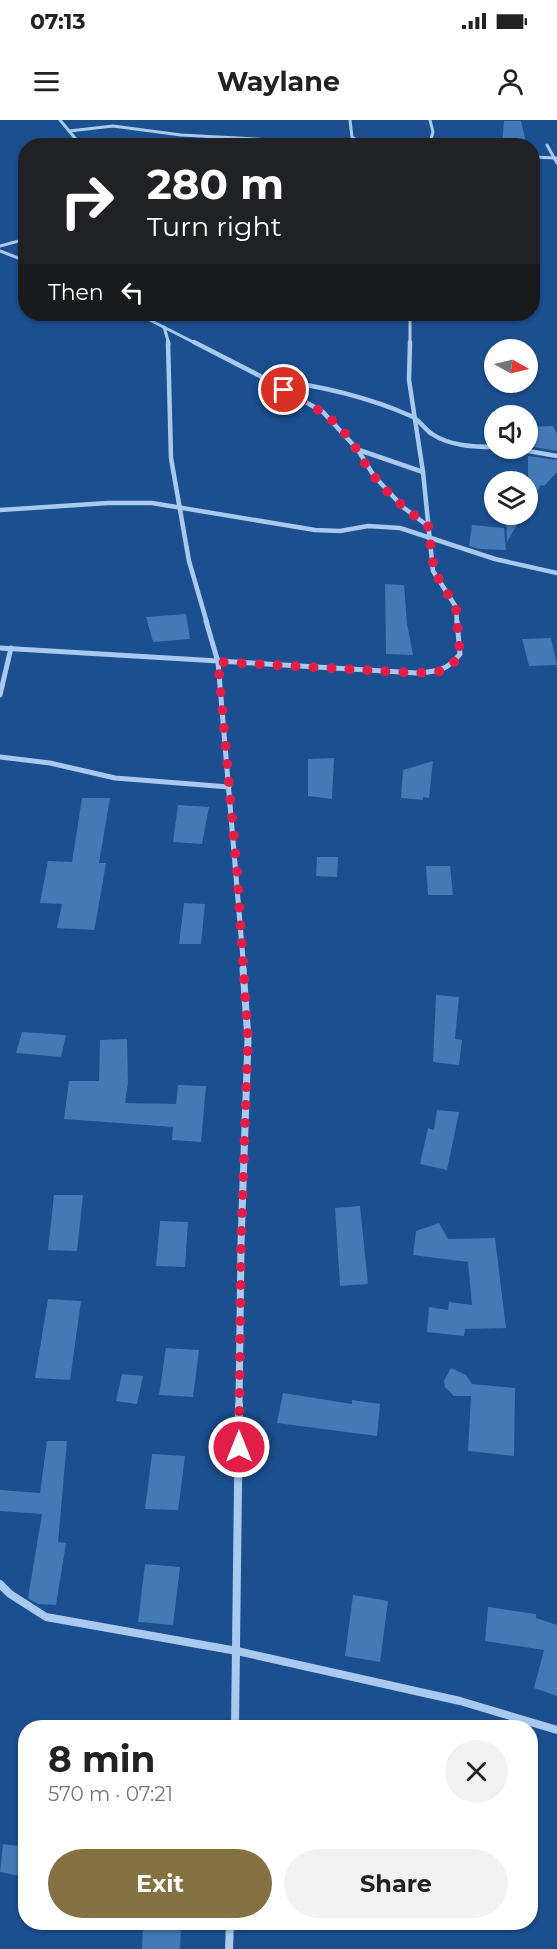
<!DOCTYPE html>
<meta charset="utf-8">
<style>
:root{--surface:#fff;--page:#f2f2f2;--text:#222;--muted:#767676;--accent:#857141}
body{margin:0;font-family:Montserrat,sans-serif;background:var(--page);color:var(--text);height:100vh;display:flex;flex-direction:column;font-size:22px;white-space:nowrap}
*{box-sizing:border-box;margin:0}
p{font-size:20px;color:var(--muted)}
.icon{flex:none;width:33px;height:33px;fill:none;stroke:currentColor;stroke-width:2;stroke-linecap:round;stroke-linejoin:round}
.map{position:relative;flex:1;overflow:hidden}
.side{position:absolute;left:18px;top:1600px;width:520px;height:210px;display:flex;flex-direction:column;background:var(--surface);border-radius:24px;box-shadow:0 2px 4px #0004}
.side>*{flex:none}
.guide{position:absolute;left:18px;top:18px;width:522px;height:183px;border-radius:24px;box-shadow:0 2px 4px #0004;background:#202124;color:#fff;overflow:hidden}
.needle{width:39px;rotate:98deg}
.buttons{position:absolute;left:484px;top:219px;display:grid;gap:12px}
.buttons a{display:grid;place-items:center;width:54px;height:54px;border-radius:50%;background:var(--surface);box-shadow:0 2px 4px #0004;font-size:30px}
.pin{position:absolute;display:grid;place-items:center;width:51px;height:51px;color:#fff;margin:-26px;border:3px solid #fff;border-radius:50%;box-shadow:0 2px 6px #0007}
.me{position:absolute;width:66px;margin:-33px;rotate:0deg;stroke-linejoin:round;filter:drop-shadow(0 0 4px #0008)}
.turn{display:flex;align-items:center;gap:21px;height:126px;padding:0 30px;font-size:27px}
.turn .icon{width:78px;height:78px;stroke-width:2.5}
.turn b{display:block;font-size:42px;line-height:51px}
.then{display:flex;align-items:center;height:57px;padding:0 30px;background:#0003;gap:12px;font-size:22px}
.round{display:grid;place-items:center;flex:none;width:63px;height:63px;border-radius:32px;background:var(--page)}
.head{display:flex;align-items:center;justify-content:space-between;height:102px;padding:0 30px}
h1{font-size:36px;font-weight:700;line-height:45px}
.primary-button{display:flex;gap:12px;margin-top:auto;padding:12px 30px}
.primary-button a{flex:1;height:69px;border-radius:36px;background:var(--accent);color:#fff;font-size:24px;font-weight:700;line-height:69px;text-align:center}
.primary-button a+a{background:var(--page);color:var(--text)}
.status{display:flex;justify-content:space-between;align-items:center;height:42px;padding:0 30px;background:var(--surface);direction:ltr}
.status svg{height:16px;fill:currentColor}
header{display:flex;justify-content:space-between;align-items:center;height:78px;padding:0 30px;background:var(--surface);font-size:27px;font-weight:700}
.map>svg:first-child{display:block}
.building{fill:#4478b7}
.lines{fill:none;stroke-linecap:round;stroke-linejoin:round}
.minor-far4{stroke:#a9c9ee;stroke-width:3}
.minor-far3{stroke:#a9c9ee;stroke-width:4.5}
.minor-far2{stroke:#a9c9ee;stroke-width:5}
.minor-far1{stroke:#a9c9ee;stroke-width:7}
.minor{stroke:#a9c9ee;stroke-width:8}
.route{stroke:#e11d48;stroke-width:10;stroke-dasharray:0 18}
</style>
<div class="status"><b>07:13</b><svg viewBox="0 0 49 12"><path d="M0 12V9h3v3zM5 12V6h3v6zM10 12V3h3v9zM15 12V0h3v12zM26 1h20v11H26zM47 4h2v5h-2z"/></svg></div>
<header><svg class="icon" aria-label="menu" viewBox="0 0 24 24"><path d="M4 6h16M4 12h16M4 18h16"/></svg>Waylane<svg class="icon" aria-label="person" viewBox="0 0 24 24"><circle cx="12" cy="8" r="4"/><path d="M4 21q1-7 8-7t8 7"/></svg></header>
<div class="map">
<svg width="557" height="1829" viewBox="0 0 557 1829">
<rect width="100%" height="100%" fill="#1b4f8f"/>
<g class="building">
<path d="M504 1H521L527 26H502Z"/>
<path d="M553 306 557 314V331L528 326V307Z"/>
<path d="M528 336 557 340V352L544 366 541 365 528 386V362H506V359H528Z"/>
<path d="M506 394H523L507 422Z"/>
<path d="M472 405 504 408 506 430 480 429 469 426Z"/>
<path d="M385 464 404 465 407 504 413 535 386 534Z"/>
<path d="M186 494 190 519 153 522 146 497Z"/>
<path d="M551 518 557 545 529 546 522 519Z"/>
<path d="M334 638 332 679 308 676V639Z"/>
<path d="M433 641 429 678 423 677V680L401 678 403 650Z"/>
<path d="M82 678H110L99 743H106L96 801 94 810 57 808 62 784 40 783 48 741 72 742Z"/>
<path d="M178 685 209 687 202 724 173 722Z"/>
<path d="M317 737H338L337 757 316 756Z"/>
<path d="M426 746H450L453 775H428Z"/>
<path d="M184 783 205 784 201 824H179Z"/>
<path d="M436 875 459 877 455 919 462 920 459 945 433 942Z"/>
<path d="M22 912 66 915 61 937 16 933Z"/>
<path d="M127 919 128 963 125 983 176 984 178 965 206 966 201 1022 172 1020 173 1007 64 999 69 961H99L100 920Z"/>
<path d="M437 990 459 992 447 1050 420 1044 428 1008 434 1010Z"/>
<path d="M54 1075H83L77 1131 48 1130Z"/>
<path d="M360 1086 368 1164 340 1166 335 1088Z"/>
<path d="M160 1101 188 1102 185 1147 156 1146Z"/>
<path d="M439 1103 448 1119 495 1118 506 1208 465 1209 464 1216 427 1212 429 1187 448 1190 449 1182 472 1185 468 1142 413 1135 416 1111Z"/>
<path d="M48 1179 81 1181 70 1260 35 1258Z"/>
<path d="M166 1228 199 1230 193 1277 159 1275Z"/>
<path d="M451 1248 466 1255 472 1264 515 1268 514 1336 468 1331 471 1276H454L445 1267 444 1261Z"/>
<path d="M122 1254 143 1256 137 1284 116 1281Z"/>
<path d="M283 1273 352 1284V1280L380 1284 377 1316 277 1303Z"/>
<path d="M47 1321H67L58 1422 66 1423 56 1485 38 1484 28 1478 42 1394 0 1391V1370L40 1373Z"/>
<path d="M152 1334 185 1336 178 1390 145 1389Z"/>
<path d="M145 1444 180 1447 173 1505 138 1502Z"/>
<path d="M353 1475 388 1481 380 1542 345 1536Z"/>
<path d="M488 1487 536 1494V1498L557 1505V1576L534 1568 544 1530 485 1521Z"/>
<path d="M3 1724 26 1727V1757L0 1752Z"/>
<path d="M143 1803H181L180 1829H142Z"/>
</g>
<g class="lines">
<g class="minor-far4">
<path d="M350 0 352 17 363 25 369 26"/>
<path d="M69 11 113 6 181 15 363 25"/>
<path d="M547 25 557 43"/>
<path d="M59 26 75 18 60 0"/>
<path d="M429 26 433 12 430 0"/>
<path d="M532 37 557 38"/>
<path d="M0 126 26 119"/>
<path d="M0 131 26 141"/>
<path d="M138 194 197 224"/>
<path d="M164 207 169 224"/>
<path d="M410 224V194"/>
</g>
<g class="minor-far3">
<path d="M168 222 171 338 189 441 207 503"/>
<path d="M194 222 264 258 323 292 358 330 374 356 404 388 428 406"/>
<path d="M410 222 409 260 423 352 433 451 456 487 457 503"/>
<path d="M267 259C316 265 366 276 411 296 420 300 424 309 432 314 450 326 474 327 495 327"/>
<path d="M511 328 557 336"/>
<path d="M359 330 423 352"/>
<path d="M0 390 108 383H152L315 410 340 411 368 406 400 408 495 439 557 453"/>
</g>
<g class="minor-far2">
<path d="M206 501 218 542 244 851"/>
<path d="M0 528 417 553C437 552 448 550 460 534L457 501"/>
<path d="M0 575 11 528"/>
<path d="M0 637 50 643 115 658 229 667"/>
</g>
<path class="minor-far1" d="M239 1286 241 1123 248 919 243 849"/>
<g class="minor">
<path d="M0 1464 10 1474 46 1497 237 1531 460 1581 557 1610"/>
<path d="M235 1608 239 1285"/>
<path d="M229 1829 230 1803"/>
</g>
</g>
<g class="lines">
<path class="route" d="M239 1327 241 1123 248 919 237 752 218 542 417 553 438 552 452 545 460 534 456 488 434 451 428 406C408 391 388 375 373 355 361 339 353 320 338 306 322 290 303 281 284 270"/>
</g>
</svg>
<div class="buttons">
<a><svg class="needle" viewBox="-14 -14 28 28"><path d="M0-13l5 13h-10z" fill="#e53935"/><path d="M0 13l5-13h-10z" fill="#767676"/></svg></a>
<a><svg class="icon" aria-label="sound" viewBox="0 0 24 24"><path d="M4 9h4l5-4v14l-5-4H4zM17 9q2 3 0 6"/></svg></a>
<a><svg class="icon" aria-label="layers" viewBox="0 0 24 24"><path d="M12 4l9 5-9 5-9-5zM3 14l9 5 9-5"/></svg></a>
</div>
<div class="pin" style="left:284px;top:270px;background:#d93025"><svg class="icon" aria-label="arrive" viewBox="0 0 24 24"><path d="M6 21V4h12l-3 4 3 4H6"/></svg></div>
<svg class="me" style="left:239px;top:1327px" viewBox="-20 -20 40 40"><circle r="17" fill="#e11d48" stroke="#fff" stroke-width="3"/><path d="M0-11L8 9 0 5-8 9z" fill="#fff"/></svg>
<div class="guide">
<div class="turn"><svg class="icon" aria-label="right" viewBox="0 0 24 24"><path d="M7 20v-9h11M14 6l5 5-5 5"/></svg><div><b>280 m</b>Turn right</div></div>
<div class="then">Then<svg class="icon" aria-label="left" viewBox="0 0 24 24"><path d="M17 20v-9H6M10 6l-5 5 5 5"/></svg></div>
</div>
<section class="side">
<div class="head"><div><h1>8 min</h1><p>570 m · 07:21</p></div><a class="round"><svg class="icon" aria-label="close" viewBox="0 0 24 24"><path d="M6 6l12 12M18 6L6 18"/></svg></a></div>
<div class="primary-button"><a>Exit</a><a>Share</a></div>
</section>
</div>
